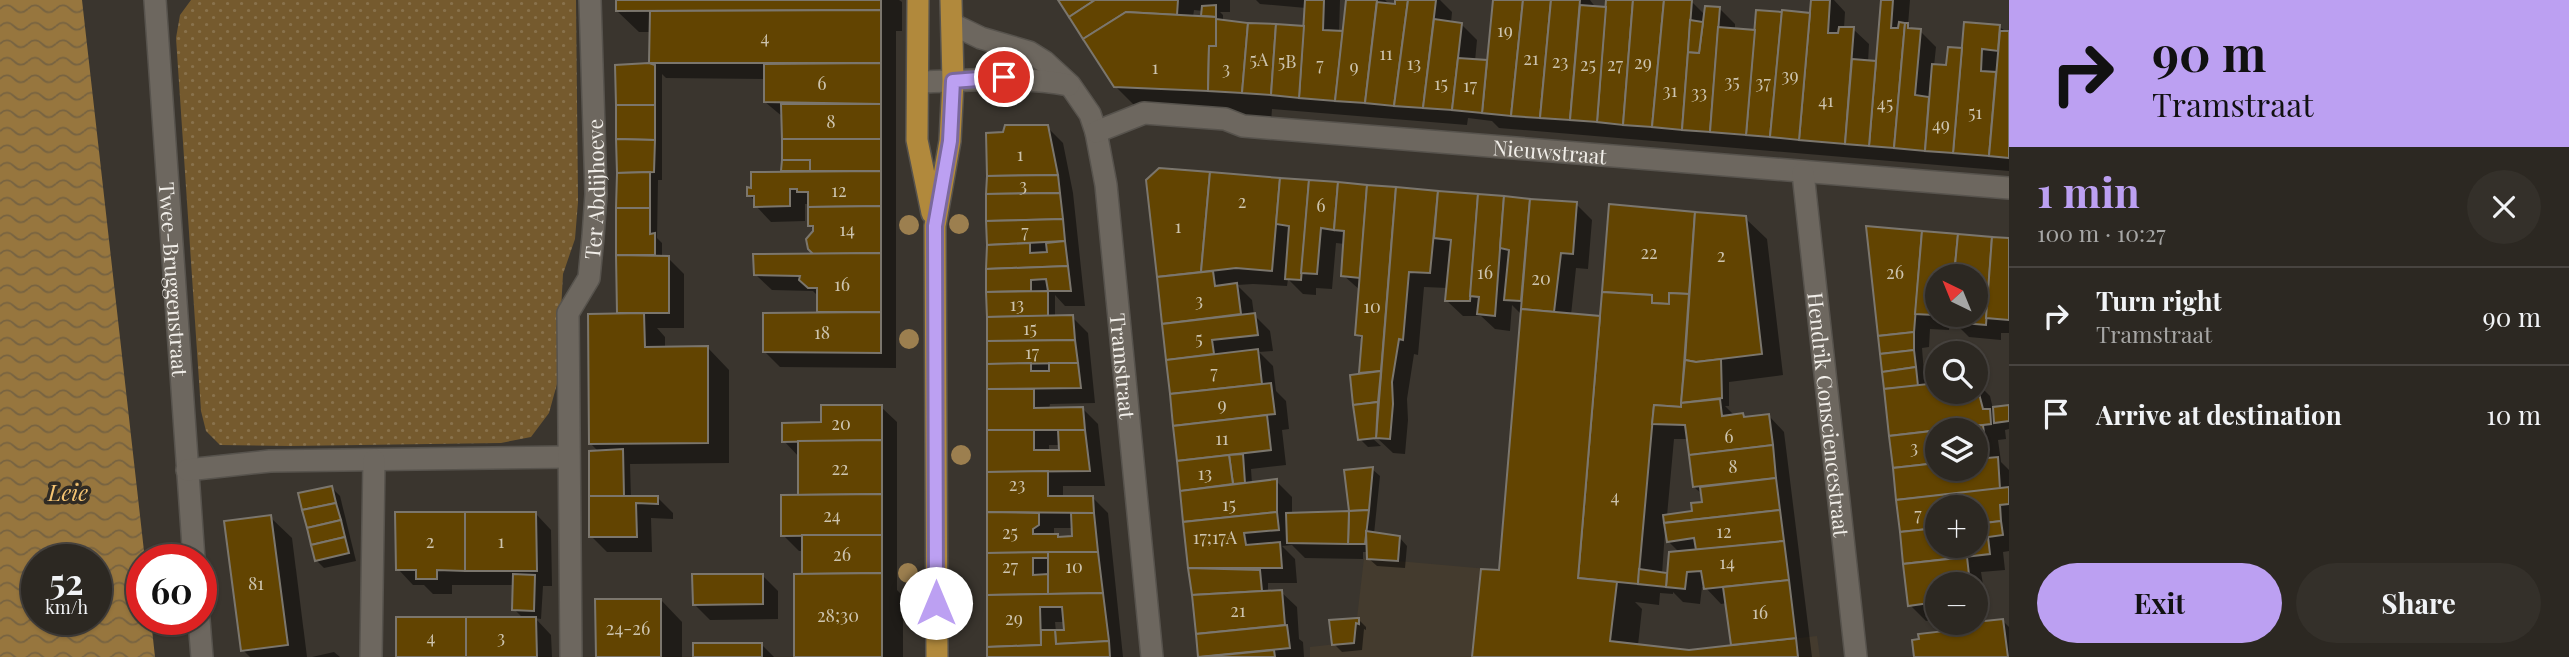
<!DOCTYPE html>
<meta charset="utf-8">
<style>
:root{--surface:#2c2822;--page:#34302a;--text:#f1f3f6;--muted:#a6a6a5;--line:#484440;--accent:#bca0f2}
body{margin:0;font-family:"Playfair Display",serif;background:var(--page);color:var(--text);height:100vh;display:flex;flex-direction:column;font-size:26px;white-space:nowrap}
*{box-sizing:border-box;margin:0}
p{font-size:23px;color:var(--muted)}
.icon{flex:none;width:38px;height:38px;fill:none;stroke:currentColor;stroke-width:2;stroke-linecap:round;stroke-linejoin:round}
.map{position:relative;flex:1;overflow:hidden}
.sheet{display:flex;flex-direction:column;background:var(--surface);width:560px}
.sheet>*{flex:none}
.top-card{background:#bca0f2;color:#111;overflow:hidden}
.needle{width:46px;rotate:317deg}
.buttons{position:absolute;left:1925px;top:264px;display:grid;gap:14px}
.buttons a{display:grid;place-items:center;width:63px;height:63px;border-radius:50%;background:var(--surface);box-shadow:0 2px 5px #0004,0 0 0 2px var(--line);font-size:35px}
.speed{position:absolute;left:21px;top:544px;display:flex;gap:14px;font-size:35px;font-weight:700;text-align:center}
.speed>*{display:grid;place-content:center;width:91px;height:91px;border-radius:50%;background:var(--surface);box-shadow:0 2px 5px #0004,0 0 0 2px var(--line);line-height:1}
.speed small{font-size:18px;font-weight:400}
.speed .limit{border:10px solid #d22;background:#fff;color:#111}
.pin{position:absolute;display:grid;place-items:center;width:60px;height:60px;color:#fff;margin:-30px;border:4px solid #fff;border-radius:50%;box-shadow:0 2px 7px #0007}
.me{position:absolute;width:77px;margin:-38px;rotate:0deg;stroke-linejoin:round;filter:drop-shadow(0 0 5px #0008)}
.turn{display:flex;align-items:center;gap:24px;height:147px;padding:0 28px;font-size:32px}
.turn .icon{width:91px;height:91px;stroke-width:2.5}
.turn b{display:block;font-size:49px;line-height:60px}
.round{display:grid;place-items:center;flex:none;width:74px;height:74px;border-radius:37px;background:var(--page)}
.overview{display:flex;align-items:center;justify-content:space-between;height:119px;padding:0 28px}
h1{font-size:42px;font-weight:700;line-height:52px;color:var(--accent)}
.action{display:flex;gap:14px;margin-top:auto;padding:14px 28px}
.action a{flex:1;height:80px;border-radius:42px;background:var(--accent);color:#111;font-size:28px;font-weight:700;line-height:80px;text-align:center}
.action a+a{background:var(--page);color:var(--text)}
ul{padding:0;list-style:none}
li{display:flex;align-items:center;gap:21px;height:98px;padding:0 28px;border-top:2px solid var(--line)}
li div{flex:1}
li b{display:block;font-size:26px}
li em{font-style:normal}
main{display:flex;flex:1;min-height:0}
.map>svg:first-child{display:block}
.built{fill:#443b2e}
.grass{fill:url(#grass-dots)}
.water{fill:url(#water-waves);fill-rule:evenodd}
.shadow{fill:#0007;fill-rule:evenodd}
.building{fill:#624401;stroke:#7b766d;stroke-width:2}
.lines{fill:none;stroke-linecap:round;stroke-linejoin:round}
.street-casing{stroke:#57534d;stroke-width:24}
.primary-casing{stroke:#57534d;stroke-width:24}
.street{stroke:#6d675f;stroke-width:21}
.primary{stroke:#b1893c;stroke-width:21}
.tree{fill:#9c7f4f}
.route-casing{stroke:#7a689d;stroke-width:18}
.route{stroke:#bca0f2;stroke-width:12}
.labels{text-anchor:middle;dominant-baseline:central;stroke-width:7;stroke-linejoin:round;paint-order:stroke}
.number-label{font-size:18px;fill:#cdc4af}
.street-label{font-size:21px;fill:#f1eee9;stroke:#302b24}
.water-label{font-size:23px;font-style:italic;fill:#f5c472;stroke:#302b24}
</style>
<main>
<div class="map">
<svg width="2009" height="657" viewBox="0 0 2009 657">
<defs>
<pattern id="grass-dots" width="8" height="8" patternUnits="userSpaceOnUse" patternTransform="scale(1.75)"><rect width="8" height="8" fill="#755a2e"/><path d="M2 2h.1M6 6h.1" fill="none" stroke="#89724c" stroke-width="1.8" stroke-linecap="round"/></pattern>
<pattern id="water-waves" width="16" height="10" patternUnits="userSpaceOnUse" patternTransform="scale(1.75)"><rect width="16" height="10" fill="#97763e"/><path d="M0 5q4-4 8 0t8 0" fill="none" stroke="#776341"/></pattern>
</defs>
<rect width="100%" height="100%" fill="#3a352e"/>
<path class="built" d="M1602 292 1689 294 1681 407 1654 406 1638 584 1617 582 1611 640 1689 650 1817 636 1820 657H1310V647L1354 642 1356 623H1359V618H1357L1364 558 1499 570 1521 309 1599 316Z"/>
<path class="grass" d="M191 0H576L578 202 575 239 563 274 557 384 549 413 531 437 501 443 290 446 220 445 206 431 201 411 176 38 180 15Z"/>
<path class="water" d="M0 0H82L145 560H142V620H151L155 657H0ZM37 560H96V620H37Z"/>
<g class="shadow">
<path d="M617 0H899L902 2V31H896V368L780 367 764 351 819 314V297L813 291 772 290 756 275 817 255 815 231 810 226V204H805V221L771 222 756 206V202L749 195 786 173 783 171V117L765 102V79L666 78 662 74V180H658L657 238 662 243V258H668L684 274V328H657L665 337V348H708L729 370V463L630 464 631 498 657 497 673 513V519L651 518 652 552H607L591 536 599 452 590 443 618 315 617 67H655L651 63V32H639L617 11Z"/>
<path d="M1060 0H1230V12H1220L1223 15V22L1305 28 1306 8 1260 4 1256 0H1340L1339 32 1344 33 1347 0H1385L1390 5 1396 6 1397 0H1440L1452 12 1451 23 1461 24 1477 40 1475 61 1489 64 1495 0H1590L1596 8 1607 9 1608 0 1691 1 1705 15 1719 8 1735 24V30L1756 32 1812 14 1813 0H1834L1845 12 1844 28 1853 29 1869 44 1868 62 1877 63 1882 0H1910L1908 25 1914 31H1920L1936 47 1934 66 1947 67 1964 50 1999 27 2009 33V171L1499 128 1492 121 1468 118 1467 125 1272 109 1271 122 1145 116 1115 86ZM1194 10 1203 11 1206 18 1193 17Z"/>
<path d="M1047 127 1063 143 1073 193 1085 306H1065L1055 295V317H1072L1088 333 1095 403 1050 404 1049 409 1082 408 1098 424 1105 486H1063V497H1092L1108 513 1123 657H989L988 134ZM1049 445H1061V452H1049ZM1054 528H1073L1074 537H1054ZM1055 622H1065L1066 632H1056Z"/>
<path d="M1159 169 1576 204 1592 220 1588 269 1576 268 1571 315 1601 320 1611 206 1745 218 1767 239 1783 375 1729 382V406H1725L1735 416 1743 415 1747 419 1769 416 1784 432 1812 657H1473L1500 572 1522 315 1512 305 1510 331 1495 329 1481 316H1463L1447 301 1448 288 1424 287 1418 355 1414 354 1407 399 1408 420 1405 454 1393 453 1376 437H1371L1381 446 1368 447 1360 439 1364 375 1361 373 1363 341 1357 334 1361 291 1343 275 1345 244 1336 243 1332 289 1316 288V295L1303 294 1288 279 1287 286 1253 284 1237 285 1252 300 1254 315 1270 331 1273 351 1259 352 1273 366 1276 391 1286 401 1289 429 1282 430 1286 465 1251 469 1252 484 1276 481 1292 497V514L1351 512 1372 469 1380 476 1374 534 1399 537 1407 546 1405 568 1377 566 1368 558V552H1363V559L1305 558 1292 545 1282 546 1295 559 1297 583H1268V592H1281L1297 607 1299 639 1303 642 1304 657H1200L1148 181ZM1674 439H1689L1694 487 1703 495 1704 504 1694 513 1667 516ZM1665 531 1668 541 1680 553 1668 577 1662 574ZM1702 587H1705L1721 604 1727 603 1732 644 1735 646 1689 651 1638 645 1642 609 1635 602 1659 605 1660 593 1673 594V592L1683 602 1700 604Z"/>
<path d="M1868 228 2009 240V333H2001V340L1969 337 1950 318 1949 330 1930 329 1929 347 1922 348 1925 386 1937 385V392H1976V382L1990 396 1993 409 2009 407V429L2005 430 2006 439 1998 440 2001 462 2009 470V551L2003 552 2005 570 1981 572 1984 591H1980L1982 613 1976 614V584H1937V619L1926 621 1910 605ZM1937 276H1976V315H1937ZM1937 430H1976V469H1937ZM1937 508H1976V546H1937Z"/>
<path d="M881 407 897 422V590L903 596V657H796L806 575 803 551H799L783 535 800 496V458L784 441 822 424Z"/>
<path d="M332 488 340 496 356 561 324 568 316 560Z"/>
<path d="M536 514 551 530 552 586H543L541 619 535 618 551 635 552 657H398L524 619 514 609 515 585H452V594H433L424 585H413L398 569Z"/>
<path d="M270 517 292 538 307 657H250L243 650Z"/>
<path d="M762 575 778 591V619L710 620 694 604Z"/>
<path d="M661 600 682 622V657H597Z"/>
<path d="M1358 619 1366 627V630L1364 629 1362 650 1342 652 1334 644Z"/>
<path d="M2003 621 2009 627V657H1916L1962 630 1965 633Z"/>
<path d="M761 644 774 657H695Z"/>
<path d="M334 652 340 657H312Z"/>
</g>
<g class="building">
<path d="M616 0H881V10L616 11Z"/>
<path d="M1058 0H1095L1069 17Z"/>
<path d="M1095 0H1178L1177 15 1126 12 1083 39 1069 17Z"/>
<path d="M1305 0H1324L1323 30 1343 31 1335 101 1299 98Z"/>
<path d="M1346 0H1377L1365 103 1335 101Z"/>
<path d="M1395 0H1408L1394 106 1365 103 1377 2 1395 4Z"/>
<path d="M1408 0H1436L1423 108 1394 106Z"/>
<path d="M1493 0H1523L1511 116 1482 113Z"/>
<path d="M1523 0H1551L1540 118 1511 116Z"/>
<path d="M1551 0H1580L1570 120 1540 118Z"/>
<path d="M1606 0H1633L1623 125 1597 122Z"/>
<path d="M1633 0H1664L1652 127 1623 125Z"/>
<path d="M1664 0H1692L1682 130 1652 127Z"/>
<path d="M1811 0H1830L1828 33H1838L1839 27H1854L1845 144 1799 140Z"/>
<path d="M1881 0H1893L1891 28H1898L1899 22 1905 23 1894 148 1869 146Z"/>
<path d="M1216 5V17L1201 16 1202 6Z"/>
<path d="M1580 5 1606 7 1597 122 1570 120Z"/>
<path d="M1705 6 1720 7 1710 132 1682 130 1688 52 1699 53Z"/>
<path d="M881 10V63H649L650 11Z"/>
<path d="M1756 10 1782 12 1770 137 1746 135Z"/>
<path d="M1782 10 1810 13 1799 140 1770 137Z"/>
<path d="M1126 12 1216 17V46H1209L1208 91 1114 87 1083 39Z"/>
<path d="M1216 19 1248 23 1242 93 1208 91 1209 46H1216Z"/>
<path d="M1434 19 1462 23 1452 110 1423 108Z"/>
<path d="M1690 20 1703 22 1699 53 1688 52Z"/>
<path d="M1964 22 2000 25 1998 51 1982 49 1981 71 1996 72 1989 156 1953 153Z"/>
<path d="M1248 23 1276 24 1271 95 1242 93Z"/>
<path d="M1905 23H1908V28L1921 29 1915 95 1929 97 1925 151 1894 148Z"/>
<path d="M1276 24 1304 26 1299 98 1271 95Z"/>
<path d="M1718 27 1755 30 1746 135 1710 132Z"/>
<path d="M2000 31H2009V158L1989 156Z"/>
<path d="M1948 47 1962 48 1953 153 1925 151 1932 64 1946 65Z"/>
<path d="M1458 58 1487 60 1482 113 1452 110Z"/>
<path d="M1852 59 1876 61 1869 146 1845 144Z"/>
<path d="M649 63 655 65V105H616L615 65Z"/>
<path d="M881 63V104L764 102V64Z"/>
<path d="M781 104H881V139H782Z"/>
<path d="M616 105H655V140L616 139Z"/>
<path d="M1005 125H1048L1058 175 987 176 986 133 1003 132Z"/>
<path d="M616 139 655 140 654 172 617 173Z"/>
<path d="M782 139H881V171H810V160H782Z"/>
<path d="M782 160H810V171H781Z"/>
<path d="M1159 168 1210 172 1201 272 1157 277 1146 180Z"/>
<path d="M881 171V206L808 207V192H797V189H790V206L754 207V196H747V187L751 188V172Z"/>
<path d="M650 172V208H616L617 173Z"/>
<path d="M1210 172 1280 178 1272 271 1236 268 1201 272Z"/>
<path d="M1058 175 1060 193 986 194 987 176Z"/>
<path d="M1280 178 1309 180 1301 280 1285 279 1289 226 1276 224Z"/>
<path d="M1309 180 1338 182 1334 230 1321 228 1317 274 1301 273Z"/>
<path d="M1338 182 1367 185 1360 278 1341 276 1344 231 1334 230Z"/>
<path d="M1367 185 1396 187 1381 371 1359 373 1362 336 1355 335Z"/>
<path d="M1396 187 1438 191 1430 273 1409 272 1403 340 1399 339 1392 382 1393 404 1390 439 1376 438Z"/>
<path d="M1438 191 1478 194 1470 301H1445L1451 240 1434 238Z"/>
<path d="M1060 193 1063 219 986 221V194Z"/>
<path d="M1478 194 1504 196 1495 316 1477 314 1479 297 1470 296Z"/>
<path d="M1504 196 1530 199 1521 301 1504 300 1509 250 1500 248Z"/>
<path d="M1530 199 1577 202 1573 254 1561 253 1554 312 1521 309Z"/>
<path d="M1609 204 1695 212 1689 294 1669 293V304L1652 303V295L1602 292Z"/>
<path d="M881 206V253L813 254 808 249 806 239 813 231V226H808V207Z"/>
<path d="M616 208H650V234L655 233V255H616Z"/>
<path d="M1695 212 1746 216 1762 354 1696 362 1685 360Z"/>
<path d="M1063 219 1065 241 987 245 986 221Z"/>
<path d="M1866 226 1922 231 1914 332 1878 336Z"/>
<path d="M1922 231 1958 234 1954 276H1937L1934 315 1915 314Z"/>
<path d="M1958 234 1992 237 1986 325 1951 322 1952 315H1976V276H1954Z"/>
<path d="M1992 237 2009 238V320L1986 318Z"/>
<path d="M1065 241 1068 266 986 269 987 245 1030 243V253L1047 252 1046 243Z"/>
<path d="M881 253V312H817V288H808L799 280 800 276 754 275 753 254Z"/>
<path d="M616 255 669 256V313H617Z"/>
<path d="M1068 266 1071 291H1048L1046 279 1031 280V291L986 292V269Z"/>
<path d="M1213 271 1215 286 1237 283 1241 314 1162 324 1157 277Z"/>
<path d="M1048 291V316L987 317 986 292Z"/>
<path d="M1602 292 1652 295V303L1669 304V293L1689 294 1681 407 1654 405 1638 584 1578 578Z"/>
<path d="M1521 309 1600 316 1578 578 1617 582 1610 641 1689 650 1796 638 1798 657H1472L1481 569 1499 570Z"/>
<path d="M881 312V353L763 352V313Z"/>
<path d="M644 313 645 347 708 346V443L589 444 588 314Z"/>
<path d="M1255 313 1258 335 1212 340 1214 354 1166 360 1162 324Z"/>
<path d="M1073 315 1075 340 987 341V317Z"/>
<path d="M1914 332V350L1880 354 1878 336Z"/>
<path d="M1075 340 1078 363 987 364V341Z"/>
<path d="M1258 349 1262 384 1170 394 1166 360Z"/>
<path d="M1914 350 1916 367 1882 372 1880 354Z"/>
<path d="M1721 359 1722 398 1681 403 1685 360 1696 362Z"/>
<path d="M1031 363V371H1049V363H1078L1081 388 987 389V364Z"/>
<path d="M1916 367 1918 386 1884 389 1882 372Z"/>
<path d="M1381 371 1378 402 1353 405 1350 375Z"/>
<path d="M1976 382 1983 409H1990L1991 424 1889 436 1884 389 1937 383V392H1976Z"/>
<path d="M1271 383 1275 414 1173 426 1170 394Z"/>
<path d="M987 389H1034V408L1083 407 1085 430H987Z"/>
<path d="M1720 399 1722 416 1743 413 1744 417 1769 414 1773 445 1689 455 1685 425 1652 424 1654 405 1681 407V403Z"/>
<path d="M1378 402 1376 438 1358 440 1353 405Z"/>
<path d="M821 405H882V440L782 442V423L821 422Z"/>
<path d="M2009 405V421L1994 423 1993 407Z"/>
<path d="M1267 415 1271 450 1177 461 1173 426Z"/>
<path d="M1983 425 1987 458 1976 459V430H1937V463L1893 468 1889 436Z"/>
<path d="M987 430H1034V450H1059L1058 430H1085L1090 471 987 472Z"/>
<path d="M882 440V494L798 495V441Z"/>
<path d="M1773 445 1776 478 1693 487 1689 455Z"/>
<path d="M623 449 624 496H589V451Z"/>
<path d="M1243 454 1245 483 1233 484 1229 455Z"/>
<path d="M1229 455 1233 484 1180 491 1177 461Z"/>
<path d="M1998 457 2000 489 1896 500 1893 468 1937 463V469H1976V459Z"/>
<path d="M1373 467 1369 510 1349 511 1344 470Z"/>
<path d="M1048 471V496H1093L1094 513 987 512V472Z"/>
<path d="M1776 478 1780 510 1664 523 1663 515 1692 511 1691 503 1702 502 1700 487Z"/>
<path d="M1277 479V512L1183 522 1180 491Z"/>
<path d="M332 486 336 503 302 510 298 493Z"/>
<path d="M2009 487V504L2000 505 2001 521 1976 524V508H1937V528L1900 532 1896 500Z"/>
<path d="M882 494V535L781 536V495Z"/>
<path d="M589 496H658V504L636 503 637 537H589Z"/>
<path d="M336 503 341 520 307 528 302 510Z"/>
<path d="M1369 510 1365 544H1348L1349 511Z"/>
<path d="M1780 510 1784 541 1696 550 1694 538 1667 542 1664 523Z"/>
<path d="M1349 511 1348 544 1287 543 1286 513Z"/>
<path d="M395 512H465V571L437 570V579H416V570H396Z"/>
<path d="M465 512H536L537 571H465Z"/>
<path d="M987 512 1039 513V525L1033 529V534H1058V537L1072 536 1071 513H1094L1098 552 987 553Z"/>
<path d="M1277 512 1279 530 1244 533 1246 545 1280 542 1282 568H1188L1183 522Z"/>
<path d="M271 515 288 645 241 651 224 521Z"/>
<path d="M341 520 345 537 311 545 307 528Z"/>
<path d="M2001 521 2003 535 1988 537 1990 554 1903 564 1900 532 1937 528V546H1976V524Z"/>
<path d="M1366 531 1400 536 1398 561 1367 559Z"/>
<path d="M802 535H882V573L802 574Z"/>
<path d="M345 537 349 553 315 561 311 545Z"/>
<path d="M1784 541 1789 580 1704 589 1701 571 1687 572 1685 589 1666 587 1669 552Z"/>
<path d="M1048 552V558H1033V575L1048 574V594L987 595V553Z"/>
<path d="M1048 552H1098L1103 593 1048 594Z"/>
<path d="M1967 557 1969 575 1965 576 1966 584H1937V602L1908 606 1903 564Z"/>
<path d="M1188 568 1260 570 1262 591 1192 595Z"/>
<path d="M1639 569 1667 573 1666 587 1638 584Z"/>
<path d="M882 573V657H794V574Z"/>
<path d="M513 574 535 575 534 611 512 610Z"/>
<path d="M692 574H763V604L693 605Z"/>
<path d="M1789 580 1796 638 1731 645 1723 587Z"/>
<path d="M1282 590 1285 625 1196 634 1192 595Z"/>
<path d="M1103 593 1109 641 1056 644 1055 630H1064L1062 607H1040L1041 645 987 647V595Z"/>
<path d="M595 599H661V657H596Z"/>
<rect x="396" y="617" width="70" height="40"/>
<path d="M466 617H536L537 657H466Z"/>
<path d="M1357 618H1359V624L1356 623 1354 643 1332 645 1329 620Z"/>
<path d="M2003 619 2008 657H1914L1912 640 1919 639 1918 634 1962 629 1963 632 1967 631 1966 623Z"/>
<path d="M1287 625 1290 648 1198 657 1196 634Z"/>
<path d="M1041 630H1055L1056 644 1109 641 1110 657H987V647L1041 645Z"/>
<rect x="693" y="643" width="69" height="14"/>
<path d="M1274 650 1275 657H1201Z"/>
</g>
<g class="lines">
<g class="street-casing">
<g id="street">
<path id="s1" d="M155 0 194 560"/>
<path id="s2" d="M952 24 981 38 1029 52 1045 62 1070 85 1090 114 1096 132 1106 185 1152 657"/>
<path d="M918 82C970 81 1017 75 1069 85"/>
<path id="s3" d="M1096 132 1144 113 1225 119 1243 126 2009 188"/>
<path id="s4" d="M1803 173 1856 657"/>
<path d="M187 470 270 461 568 457"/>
<path d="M199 620 202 657"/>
<path d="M371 657 374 460"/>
<path id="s5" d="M571 657 568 313 589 278 593 237 596 194 590 0"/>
</g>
</g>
<g class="primary-casing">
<g id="primary">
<path d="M918 0 917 140 932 213"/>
<path d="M937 657 935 226 950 141 953 81 951 0"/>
</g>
</g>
<use href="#street" class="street"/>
<use href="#primary" class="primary"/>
</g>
<g class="tree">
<circle cx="959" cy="224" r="10"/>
<circle cx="909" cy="225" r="10"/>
<circle cx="909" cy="339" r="10"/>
<circle cx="961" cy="455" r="10"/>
<circle cx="908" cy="573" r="10"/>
</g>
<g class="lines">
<g class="route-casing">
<path id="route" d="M936 603 935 226 950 141 953 81 1004 77"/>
</g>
<use href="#route" class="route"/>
</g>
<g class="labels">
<g class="number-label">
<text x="1505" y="30">19</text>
<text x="765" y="37">4</text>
<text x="1386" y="53">11</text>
<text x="1531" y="58">21</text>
<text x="1259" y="59">5A</text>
<text x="1287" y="61">5B</text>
<text x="1560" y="61">23</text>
<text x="1643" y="62">29</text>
<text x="1414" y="63">13</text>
<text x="1320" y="64">7</text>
<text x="1588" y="64">25</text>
<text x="1615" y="64">27</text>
<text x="1354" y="66">9</text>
<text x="1155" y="67">1</text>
<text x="1226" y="68">3</text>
<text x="1790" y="75">39</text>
<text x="1732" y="81">35</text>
<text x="1763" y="82">37</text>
<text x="822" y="83">6</text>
<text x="1441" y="83">15</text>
<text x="1470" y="85">17</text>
<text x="1670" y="90">31</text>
<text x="1699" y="92">33</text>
<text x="1826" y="100">41</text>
<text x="1885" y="103">45</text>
<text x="1975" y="112">51</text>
<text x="831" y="121">8</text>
<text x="1941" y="124">49</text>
<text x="1020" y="154">1</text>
<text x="1023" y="185">3</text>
<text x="839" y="190">12</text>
<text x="1242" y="201">2</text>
<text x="1321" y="205">6</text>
<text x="1178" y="226">1</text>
<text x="847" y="229">14</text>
<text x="1025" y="231">7</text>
<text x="1649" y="252">22</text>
<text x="1721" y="255">2</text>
<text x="1485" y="272">16</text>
<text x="1895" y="272">26</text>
<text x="1541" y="278">20</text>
<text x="842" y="284">16</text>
<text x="1199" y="300">3</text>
<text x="1017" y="304">13</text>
<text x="1372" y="306">10</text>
<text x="1030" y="328">15</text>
<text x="822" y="332">18</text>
<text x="1199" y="338">5</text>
<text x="1032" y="352">17</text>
<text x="1214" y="372">7</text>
<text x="1222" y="404">9</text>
<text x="841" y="423">20</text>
<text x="1729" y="436">6</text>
<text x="1222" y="438">11</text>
<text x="1914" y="447">3</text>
<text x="1733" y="466">8</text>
<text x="840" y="468">22</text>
<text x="1205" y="473">13</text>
<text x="1017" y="484">23</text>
<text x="1615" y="496">4</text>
<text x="1229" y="504">15</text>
<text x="1918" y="514">7</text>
<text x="832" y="515">24</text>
<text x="1724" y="531">12</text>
<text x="1010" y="532">25</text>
<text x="1215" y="537">17;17A</text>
<text x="430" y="541">2</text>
<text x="501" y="541">1</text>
<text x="842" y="554">26</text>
<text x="1727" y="562">14</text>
<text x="1010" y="566">27</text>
<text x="1074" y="566">10</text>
<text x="256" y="583">81</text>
<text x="1238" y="610">21</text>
<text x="1760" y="612">16</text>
<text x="838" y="615">28;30</text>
<text x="1014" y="618">29</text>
<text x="628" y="628">24-26</text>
<text x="431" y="637">4</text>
<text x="501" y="637">3</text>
</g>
<g class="street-label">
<text stroke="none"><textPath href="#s3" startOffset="460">Nieuwstraat</textPath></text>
<text stroke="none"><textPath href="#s5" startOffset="474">Ter Abdijhoeve</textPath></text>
<text stroke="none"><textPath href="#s1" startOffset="280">Twee-Bruggenstraat</textPath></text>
<text stroke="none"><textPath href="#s2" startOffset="425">Tramstraat</textPath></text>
<text stroke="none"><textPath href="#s4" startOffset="243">Hendrik Consciencestraat</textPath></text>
</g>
<g class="water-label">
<text x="68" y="491">Leie</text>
</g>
</g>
</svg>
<div class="buttons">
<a><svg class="needle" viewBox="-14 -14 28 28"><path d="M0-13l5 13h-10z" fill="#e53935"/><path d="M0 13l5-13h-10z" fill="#a6a6a5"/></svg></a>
<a><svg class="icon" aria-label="search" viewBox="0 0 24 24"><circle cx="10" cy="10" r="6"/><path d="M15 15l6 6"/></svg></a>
<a><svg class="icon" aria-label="layers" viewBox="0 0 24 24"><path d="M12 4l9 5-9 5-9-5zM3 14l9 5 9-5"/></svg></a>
<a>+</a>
<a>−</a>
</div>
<div class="speed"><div>52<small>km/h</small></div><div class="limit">60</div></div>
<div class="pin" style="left:1004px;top:77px;background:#d93025"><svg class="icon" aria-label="arrive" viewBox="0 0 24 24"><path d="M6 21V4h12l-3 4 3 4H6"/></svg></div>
<svg class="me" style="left:936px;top:603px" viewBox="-20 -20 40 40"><circle r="19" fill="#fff"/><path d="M0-13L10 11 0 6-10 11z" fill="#bca0f2"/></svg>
</div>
<section class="sheet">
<div class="top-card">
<div class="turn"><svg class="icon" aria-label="right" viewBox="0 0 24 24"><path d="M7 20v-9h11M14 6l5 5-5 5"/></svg><div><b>90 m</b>Tramstraat</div></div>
</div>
<div class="overview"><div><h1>1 min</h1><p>100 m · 10:27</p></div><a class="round"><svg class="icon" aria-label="close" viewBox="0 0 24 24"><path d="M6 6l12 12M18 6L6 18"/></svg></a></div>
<ul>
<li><svg class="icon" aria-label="right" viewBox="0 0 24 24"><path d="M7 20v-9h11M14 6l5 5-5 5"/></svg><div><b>Turn right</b><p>Tramstraat</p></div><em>90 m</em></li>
<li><svg class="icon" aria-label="arrive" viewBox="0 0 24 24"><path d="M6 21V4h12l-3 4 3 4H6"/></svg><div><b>Arrive at destination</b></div><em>10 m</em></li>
</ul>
<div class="action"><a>Exit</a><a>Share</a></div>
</section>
</main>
